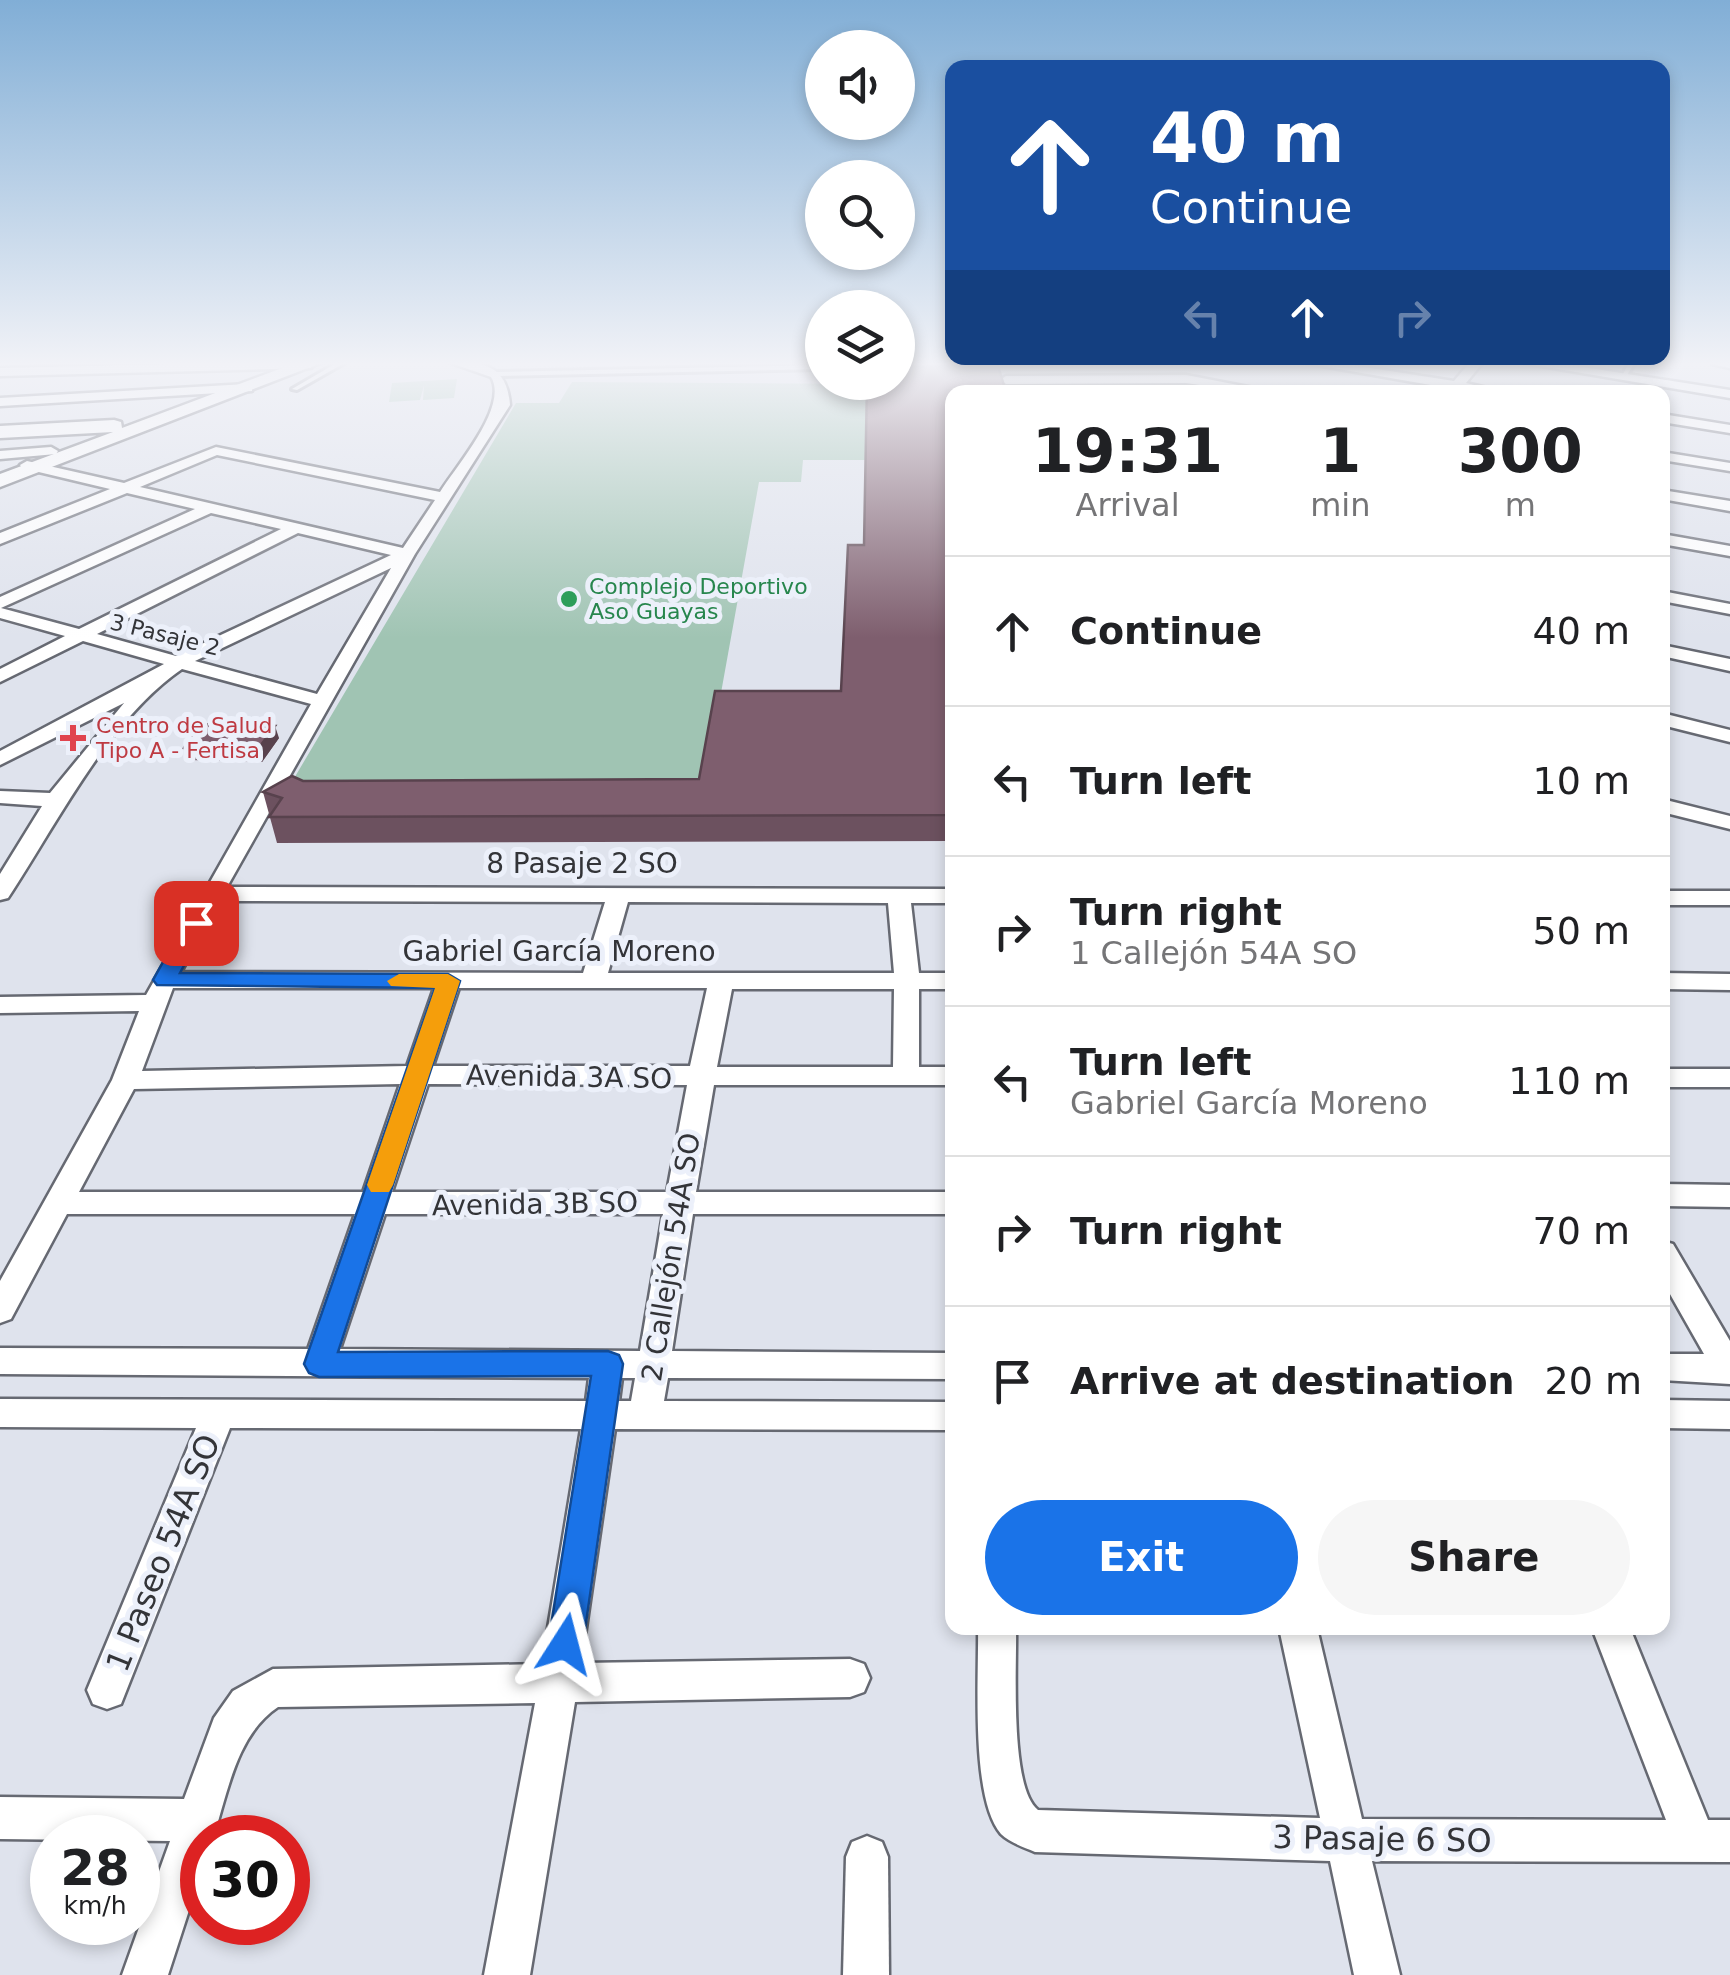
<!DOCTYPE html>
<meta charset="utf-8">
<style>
:root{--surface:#fff;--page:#f6f6f6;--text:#202124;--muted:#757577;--line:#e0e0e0;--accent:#1a73e8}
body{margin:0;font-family:"DejaVu Sans",sans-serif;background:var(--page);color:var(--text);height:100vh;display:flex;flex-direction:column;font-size:38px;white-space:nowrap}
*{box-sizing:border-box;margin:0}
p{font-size:32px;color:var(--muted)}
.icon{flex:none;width:55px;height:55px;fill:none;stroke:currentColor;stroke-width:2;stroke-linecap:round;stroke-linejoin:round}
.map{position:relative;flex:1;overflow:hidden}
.side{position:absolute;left:945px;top:385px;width:725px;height:1250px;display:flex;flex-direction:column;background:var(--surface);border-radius:20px;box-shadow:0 5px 15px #0003}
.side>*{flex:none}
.banner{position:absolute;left:945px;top:60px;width:725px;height:305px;border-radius:20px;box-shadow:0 5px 15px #0003;background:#1a4fa0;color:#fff;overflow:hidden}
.controls{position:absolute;left:805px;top:30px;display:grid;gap:20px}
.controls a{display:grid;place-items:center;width:110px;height:110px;border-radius:50%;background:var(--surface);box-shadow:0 5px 15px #0003;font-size:50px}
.speed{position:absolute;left:30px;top:1815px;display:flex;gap:20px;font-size:50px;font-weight:700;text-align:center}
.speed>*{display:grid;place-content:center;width:130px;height:130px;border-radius:50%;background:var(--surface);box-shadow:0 5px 15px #0003;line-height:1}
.speed small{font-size:25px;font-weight:400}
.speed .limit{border:15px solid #d22;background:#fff;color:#111}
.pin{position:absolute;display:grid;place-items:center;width:85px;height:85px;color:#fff;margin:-42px;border-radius:20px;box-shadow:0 5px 15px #0006}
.me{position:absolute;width:110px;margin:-55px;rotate:9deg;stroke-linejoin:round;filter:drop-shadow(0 0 8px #0008)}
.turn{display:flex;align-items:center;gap:35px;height:210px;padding:0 40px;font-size:45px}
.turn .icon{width:130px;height:130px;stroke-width:2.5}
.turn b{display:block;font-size:70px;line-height:85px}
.lanes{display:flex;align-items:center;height:95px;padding:0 40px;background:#0003;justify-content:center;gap:50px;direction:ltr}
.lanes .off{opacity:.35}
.eta{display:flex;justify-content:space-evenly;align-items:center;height:170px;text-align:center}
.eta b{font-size:60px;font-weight:700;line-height:70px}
.button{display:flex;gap:20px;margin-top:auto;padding:20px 40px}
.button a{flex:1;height:115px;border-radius:60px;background:var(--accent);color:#fff;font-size:40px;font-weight:700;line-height:115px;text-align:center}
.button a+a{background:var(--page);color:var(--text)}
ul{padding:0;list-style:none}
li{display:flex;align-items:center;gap:30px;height:150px;padding:0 40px;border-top:2px solid var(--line)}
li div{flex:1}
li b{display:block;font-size:38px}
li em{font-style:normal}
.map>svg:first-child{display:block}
.green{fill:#a0c4b3}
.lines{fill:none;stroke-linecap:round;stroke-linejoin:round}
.lane-casing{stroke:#666972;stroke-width:6}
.street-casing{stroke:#666972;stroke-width:5}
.secondary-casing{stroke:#666972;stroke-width:5}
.lane{fill:#fff;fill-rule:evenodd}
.street{fill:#fff;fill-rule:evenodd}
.secondary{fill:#fff;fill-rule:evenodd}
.wall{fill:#6c515f}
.shaded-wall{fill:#58424d}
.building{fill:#7e5e6e;stroke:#58424d;stroke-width:2.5}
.route{fill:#1a73e8;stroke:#114b97;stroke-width:2.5}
.slow{fill:#f59e0b}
.leisure-dot{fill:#2e9e5b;stroke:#ecf0fa;stroke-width:4}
.health-dot{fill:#e0444e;stroke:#ecf0fa;stroke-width:4}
.labels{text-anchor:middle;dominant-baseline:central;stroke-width:10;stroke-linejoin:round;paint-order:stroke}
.far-leisure-label{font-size:22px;fill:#27864d;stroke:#ecf0fa;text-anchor:start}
.far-street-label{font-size:22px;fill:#333438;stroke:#ecf0fa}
.far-health-label{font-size:22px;fill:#be3a42;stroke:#ecf0fa;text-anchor:start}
.street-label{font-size:28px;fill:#333438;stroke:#ecf0fa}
.near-street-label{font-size:32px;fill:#333438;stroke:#ecf0fa}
</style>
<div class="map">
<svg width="1730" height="1975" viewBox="0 0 1730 1975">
<rect width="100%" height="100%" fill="#dfe3ed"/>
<g class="green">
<path d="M457 379 454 398 423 400 424 385 420 400 389 402 392 383Z"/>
<path d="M572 382 867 384 865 460H803L801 482H759L701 804 283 797 516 403H559Z"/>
</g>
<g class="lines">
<g class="lane-casing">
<g id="lane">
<path d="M340 361H348L297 390 292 389Z"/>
<path d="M1630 361H1636L1625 378H1621Z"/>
<path d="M954 363 956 366 898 368V364Z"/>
<path d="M822 365V369L496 376 493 374 496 372Z"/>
</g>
</g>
<g class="street-casing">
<g id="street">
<path d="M315 361 311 368 0 376V368Z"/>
<path d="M445 361C482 361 507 364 510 405L415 554 227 887 952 889V903H911L919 973H952V989H919V1067H952V1085H714L696 1192H952V1214H693L672 1351 952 1353V1379L668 1378 664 1401 952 1402V1430L615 1429 581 1663 850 1659 864 1664 870 1678 864 1692 850 1697 575 1702 530 1975H484L535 1703 278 1707C236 1735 228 1792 213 1838H202V1870L168 1975H122L170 1841 0 1839V1797L184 1799 214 1718 233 1691 273 1669 542 1664 581 1429 230 1428 121 1704 107 1709 93 1704 87 1690 196 1428 0 1427V1399L586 1401 589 1378 0 1374V1348L308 1349 355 1214H67L11 1319 0 1323V1281L112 1080 139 1011 0 1013V997L146 995 311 704 182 669C108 720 58 822 8 898L0 900V874L42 806 0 803V791L50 793 124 703 0 765V751L164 664 83 641 0 682V669L65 636 0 618V597L195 509 127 493 0 544V533L110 489 22 468 20 465 27 461 124 483 216 447 440 492C457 465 509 406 491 377ZM217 455 435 500 403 548 140 487ZM211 513 281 529 79 629 1 608ZM298 533 391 555 176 656 97 634ZM391 568 317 694 195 661ZM220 901 605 902 583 973 181 972ZM628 902 888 903 894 973H608ZM173 988H434L407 1066 142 1071ZM459 988H707L690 1066H433ZM732 989H894L893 1067H717ZM400 1084 363 1192H79L134 1089ZM428 1084 687 1085 667 1192H392ZM385 1214H663L640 1351 340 1349ZM622 1378H635L631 1401H619Z"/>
<path d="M1293 361H1325L1454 381 1471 361H1484L1466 383 1504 392H1445L1448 388Z"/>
<path d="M1511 361H1544L1730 390V398Z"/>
<path d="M1710 361H1730V368L1712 364Z"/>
<path d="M1186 375 1274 392H1247L1186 383 1006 384 1000 380 1006 376Z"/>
<path d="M247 384 252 385V391L0 406V398Z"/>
<path d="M1662 414 1730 425V433L1662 422Z"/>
<path d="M51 447 58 451 56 454 0 459V451Z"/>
<path d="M1662 452 1730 463V471L1662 460Z"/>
<path d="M1662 490 1730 501V511L1662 499Z"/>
<path d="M1662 534 1730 546V556L1662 544Z"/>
<path d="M1662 591 1730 604V614L1662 601Z"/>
<path d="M1662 645 1730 659V671L1662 656Z"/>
<path d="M1662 713 1730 730V742L1662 725Z"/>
<path d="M1662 799 1730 816V829L1662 812Z"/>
<rect x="1662" y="891" width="68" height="14"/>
<path d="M1662 973 1730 974V990L1662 989Z"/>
<rect x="1662" y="1069" width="68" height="18"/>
<path d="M1662 1184 1730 1185V1207L1662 1206Z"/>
<path d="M1662 1241 1673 1244 1730 1341V1384L1662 1380V1354H1704L1662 1280Z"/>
<path d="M1662 1400 1730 1401V1429L1662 1428Z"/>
<path d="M978 1628H1016C1017 1666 1009 1787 1038 1810L1320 1818 1279 1628H1317L1362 1819 1666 1820 1592 1628H1630L1708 1820H1730V1862L1372 1861 1400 1975H1354L1330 1861 1035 1852C1024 1847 1010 1843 1001 1834 970 1798 979 1676 978 1628Z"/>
<path d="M867 1836 882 1842 888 1857 889 1975H843L846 1857 852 1842Z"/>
</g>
</g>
<g class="secondary-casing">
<path id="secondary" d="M301 361H326L0 487V474L113 432 0 438V426L114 420 121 422 122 428Z"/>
</g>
<use href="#lane" class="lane"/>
<use href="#street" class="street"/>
<use href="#secondary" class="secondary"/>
</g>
<g class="wall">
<path d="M952 392V841L277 843 263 792 303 781 699 779 841 691 864 545Z"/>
<path d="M279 738 262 762 188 760 184 748Z"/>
</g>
<path class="shaded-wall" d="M275 726 279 738 262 762 258 749Z"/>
<g class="building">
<path d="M898 366H998L1006 392H952V815L269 817 282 798 263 792 292 776 303 781 699 779 715 691H841L848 545H864L867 382H898Z"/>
<path d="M197 724 275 726 258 749 184 748Z"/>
</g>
<linearGradient id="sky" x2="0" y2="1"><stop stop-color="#81aed6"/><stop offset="0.57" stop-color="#f1f2f7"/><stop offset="1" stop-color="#f1f2f7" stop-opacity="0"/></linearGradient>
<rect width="1730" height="638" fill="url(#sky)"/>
<path class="route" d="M196 916 207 923 180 973 448 974 460 981 338 1352 608 1351 619 1355 623 1364 583 1644 578 1655 565 1660 553 1655 548 1644 591 1376 319 1377 309 1373 304 1364 435 988 157 985 153 980 185 923Z"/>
<path class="slow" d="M399 974H448L460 981 393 1185 389 1192H371L367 1185 435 988 391 986 387 981Z"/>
<circle class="leisure-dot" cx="569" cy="599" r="10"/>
<path class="health-dot" d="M68 723h10v10h10v10h-10v10h-10v-10h-10v-10h10z"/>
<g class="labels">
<g class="far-leisure-label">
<text x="589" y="586">Complejo Deportivo<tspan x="589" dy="25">Aso Guayas</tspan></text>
</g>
<g class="far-street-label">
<text transform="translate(165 635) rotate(14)">3 Pasaje 2</text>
</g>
<g class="far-health-label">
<text x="96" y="725">Centro de Salud<tspan x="96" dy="25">Tipo A - Fertisa</tspan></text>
</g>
<g class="street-label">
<text x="582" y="863">8 Pasaje 2 SO</text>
<text x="559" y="951">Gabriel García Moreno</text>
<text transform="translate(569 1077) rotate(1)">Avenida 3A SO</text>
<text transform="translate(535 1204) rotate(-1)">Avenida 3B SO</text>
<text transform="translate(671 1257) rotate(-81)">2 Callejón 54A SO</text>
</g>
<g class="near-street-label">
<text transform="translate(163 1553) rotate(-68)">1 Paseo 54A SO</text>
<text transform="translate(1382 1839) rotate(1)">3 Pasaje 6 SO</text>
</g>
</g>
</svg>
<div class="controls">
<a><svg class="icon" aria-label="sound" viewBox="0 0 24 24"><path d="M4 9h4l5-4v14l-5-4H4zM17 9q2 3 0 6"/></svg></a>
<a><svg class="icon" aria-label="search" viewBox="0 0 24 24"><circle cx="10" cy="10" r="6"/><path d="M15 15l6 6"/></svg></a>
<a><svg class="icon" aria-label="layers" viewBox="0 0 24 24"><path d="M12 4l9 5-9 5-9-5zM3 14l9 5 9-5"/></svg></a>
</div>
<div class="speed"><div>28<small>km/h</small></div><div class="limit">30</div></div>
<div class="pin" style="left:196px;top:923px;background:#d93025"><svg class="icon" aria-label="arrive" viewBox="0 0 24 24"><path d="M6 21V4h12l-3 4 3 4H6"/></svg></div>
<svg class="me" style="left:565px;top:1644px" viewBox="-20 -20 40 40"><path d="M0-17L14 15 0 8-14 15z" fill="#1a73e8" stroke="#fff" stroke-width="4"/></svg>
<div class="banner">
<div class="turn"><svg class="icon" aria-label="ahead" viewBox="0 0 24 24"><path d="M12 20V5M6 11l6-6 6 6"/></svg><div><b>40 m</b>Continue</div></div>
<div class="lanes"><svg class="icon off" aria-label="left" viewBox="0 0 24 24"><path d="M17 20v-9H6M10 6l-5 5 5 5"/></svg><svg class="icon" aria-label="ahead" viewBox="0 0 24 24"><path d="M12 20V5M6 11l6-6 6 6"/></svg><svg class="icon off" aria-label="right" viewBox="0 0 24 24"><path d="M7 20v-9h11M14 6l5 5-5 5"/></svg></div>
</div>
<section class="side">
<div class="eta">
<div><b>19:31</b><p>Arrival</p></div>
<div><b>1</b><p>min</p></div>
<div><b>300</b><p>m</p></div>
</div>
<ul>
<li><svg class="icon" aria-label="ahead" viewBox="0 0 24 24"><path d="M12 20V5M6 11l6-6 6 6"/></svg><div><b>Continue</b></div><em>40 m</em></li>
<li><svg class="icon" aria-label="left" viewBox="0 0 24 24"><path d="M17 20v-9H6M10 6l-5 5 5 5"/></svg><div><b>Turn left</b></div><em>10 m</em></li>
<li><svg class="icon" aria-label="right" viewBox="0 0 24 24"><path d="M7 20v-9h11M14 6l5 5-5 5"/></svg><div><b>Turn right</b><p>1 Callejón 54A SO</p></div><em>50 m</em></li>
<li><svg class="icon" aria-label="left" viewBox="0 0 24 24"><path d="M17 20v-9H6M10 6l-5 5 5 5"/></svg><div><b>Turn left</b><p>Gabriel García Moreno</p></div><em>110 m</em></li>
<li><svg class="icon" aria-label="right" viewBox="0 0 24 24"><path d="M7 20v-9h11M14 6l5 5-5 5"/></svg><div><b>Turn right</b></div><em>70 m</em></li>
<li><svg class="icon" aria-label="arrive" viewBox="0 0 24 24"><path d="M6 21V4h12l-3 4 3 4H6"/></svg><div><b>Arrive at destination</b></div><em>20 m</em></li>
</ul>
<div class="button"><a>Exit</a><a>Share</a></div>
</section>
</div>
